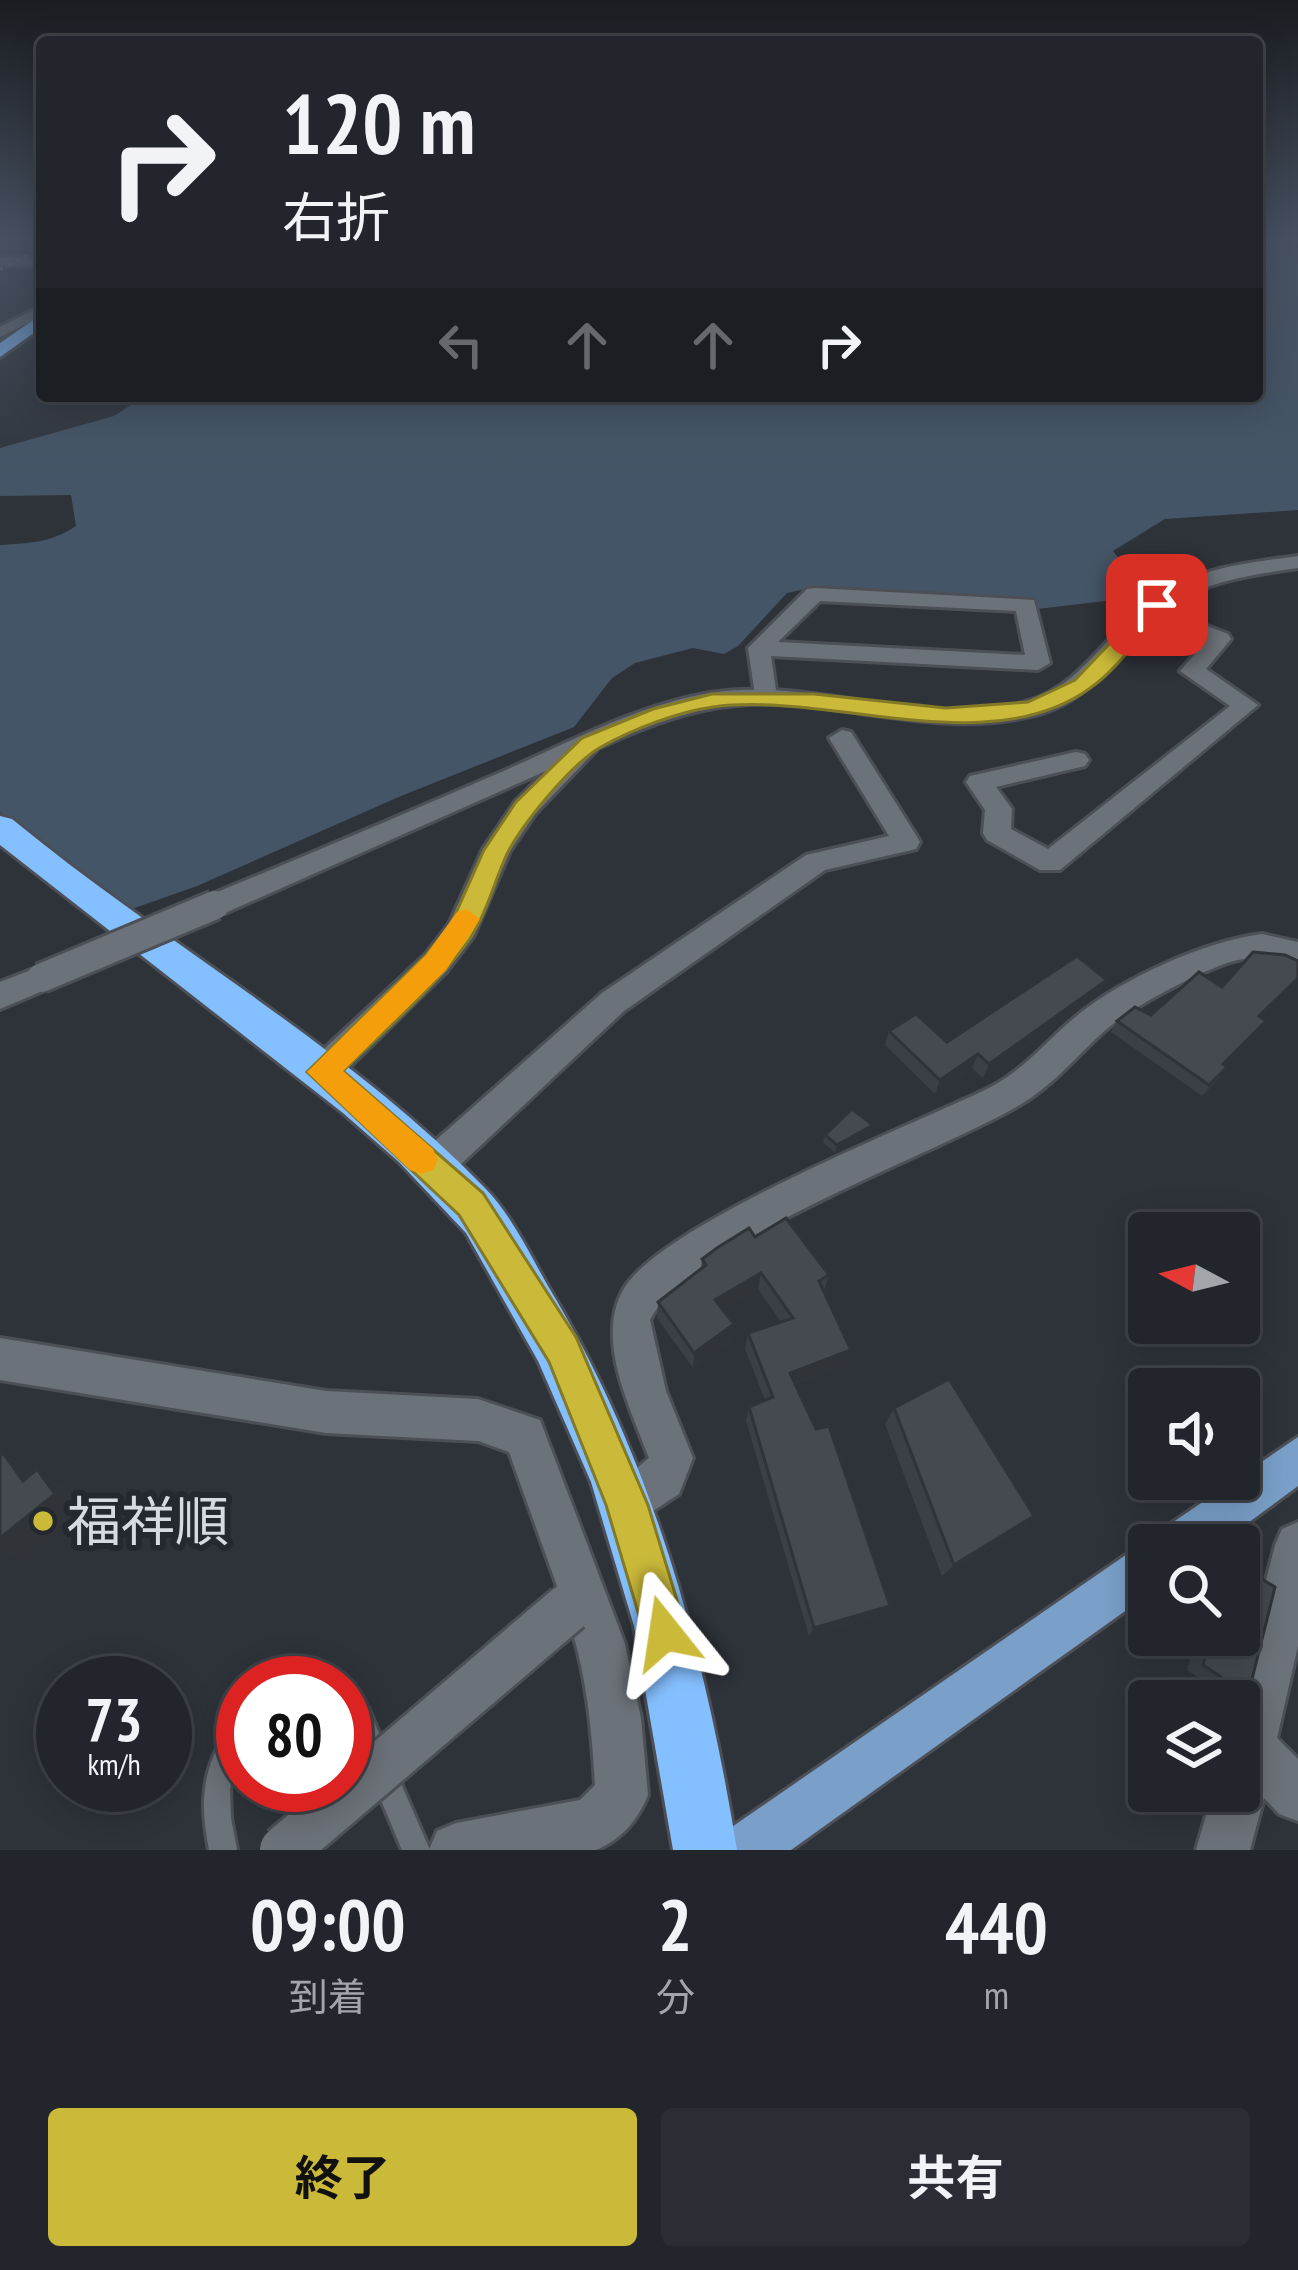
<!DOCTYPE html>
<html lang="ja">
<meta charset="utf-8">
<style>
:root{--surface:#22262c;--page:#2a2e34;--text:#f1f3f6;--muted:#a2a5a9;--line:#3f4348;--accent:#cbba39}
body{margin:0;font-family:"PT Sans Narrow","Noto Sans JP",sans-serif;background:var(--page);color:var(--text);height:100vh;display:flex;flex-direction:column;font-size:45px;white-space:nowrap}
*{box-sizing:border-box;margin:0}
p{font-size:39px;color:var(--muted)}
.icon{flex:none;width:66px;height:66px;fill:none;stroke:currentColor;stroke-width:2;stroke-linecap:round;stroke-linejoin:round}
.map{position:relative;height:1850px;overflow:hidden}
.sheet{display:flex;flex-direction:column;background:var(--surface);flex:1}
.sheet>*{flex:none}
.guide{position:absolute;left:36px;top:36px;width:1227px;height:366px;border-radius:12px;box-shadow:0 6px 30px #0003,0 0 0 3px var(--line);background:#22262c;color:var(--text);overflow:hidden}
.needle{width:78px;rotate:277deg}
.tools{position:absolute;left:1128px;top:1212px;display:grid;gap:24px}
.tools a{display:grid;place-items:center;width:132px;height:132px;border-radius:12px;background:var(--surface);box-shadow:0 6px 30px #0003,0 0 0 3px var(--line);font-size:60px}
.speed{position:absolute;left:36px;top:1656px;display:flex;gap:24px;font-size:60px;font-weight:700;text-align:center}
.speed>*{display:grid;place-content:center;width:156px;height:156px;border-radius:50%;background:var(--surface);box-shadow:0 6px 30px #0003,0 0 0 3px var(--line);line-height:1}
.speed small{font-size:30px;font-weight:400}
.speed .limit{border:18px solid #d22;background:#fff;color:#111}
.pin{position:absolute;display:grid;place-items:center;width:102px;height:102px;color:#fff;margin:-51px;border-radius:24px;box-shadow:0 6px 18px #0006}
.me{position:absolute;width:132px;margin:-66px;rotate:345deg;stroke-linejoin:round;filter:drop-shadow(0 0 9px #0008)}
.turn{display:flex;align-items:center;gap:42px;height:252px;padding:0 48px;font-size:54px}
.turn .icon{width:156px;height:156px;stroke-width:2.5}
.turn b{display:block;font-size:84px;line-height:102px}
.lanes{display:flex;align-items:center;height:114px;padding:0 48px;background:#0003;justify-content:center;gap:60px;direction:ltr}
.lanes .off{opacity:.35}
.eta{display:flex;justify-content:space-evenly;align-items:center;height:204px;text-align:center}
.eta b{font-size:72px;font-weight:700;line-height:84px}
.action{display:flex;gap:24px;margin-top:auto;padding:24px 48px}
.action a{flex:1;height:138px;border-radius:12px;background:var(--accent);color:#111;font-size:48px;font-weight:700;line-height:138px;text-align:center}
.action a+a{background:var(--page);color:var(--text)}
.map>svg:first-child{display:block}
.green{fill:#445567}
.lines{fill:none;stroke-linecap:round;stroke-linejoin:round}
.lane-casing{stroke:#4c5056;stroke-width:6}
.street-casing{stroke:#4c5056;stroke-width:6}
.secondary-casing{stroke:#4c5056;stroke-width:6}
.primary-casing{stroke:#4c5056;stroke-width:6}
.highway-casing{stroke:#4c5056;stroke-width:6}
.lane{fill:#6c7279;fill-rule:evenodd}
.street{fill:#6c7279;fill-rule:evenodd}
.secondary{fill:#6c7279;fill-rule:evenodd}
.primary{fill:#7aa0c9;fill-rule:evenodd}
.highway{fill:#84bfff;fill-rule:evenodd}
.rail{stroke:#868a90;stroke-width:4.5;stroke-dasharray:3 6;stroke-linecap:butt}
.street-bridge-casing{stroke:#4c5056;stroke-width:54;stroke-linecap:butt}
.secondary-bridge-casing{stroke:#4c5056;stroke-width:34;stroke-linecap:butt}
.street-bridge{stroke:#6c7279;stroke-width:48}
.secondary-bridge{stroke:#6c7279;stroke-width:28}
.wall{fill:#3a4045}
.shaded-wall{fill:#303438}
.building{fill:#444a50;stroke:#303438;stroke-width:3}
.route{fill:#cbba39;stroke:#847925;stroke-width:3}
.slow{fill:#f59e0b}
.poi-dot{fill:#cbba39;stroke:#242930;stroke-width:4.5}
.labels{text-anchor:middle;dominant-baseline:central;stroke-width:12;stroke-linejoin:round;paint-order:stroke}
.near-poi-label{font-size:54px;fill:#d7dadf;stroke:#242930;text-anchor:start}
</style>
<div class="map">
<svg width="1298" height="1850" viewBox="0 0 1298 1850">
<rect width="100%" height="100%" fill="#2e333a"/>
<path class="green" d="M1257 237H1285L1298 249V510L1165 519 1113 551 1127 569 1117 574 1133 584 1122 599 1029 610 852 596 811 588 787 593 738 646 724 654 693 648 635 663 612 678 574 727 401 796 197 886 129 910 0 812V545C29 543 51 543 76 526L71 495 0 496V448L114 416 145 396H1257Z"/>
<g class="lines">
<g class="lane-casing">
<g id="lane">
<path d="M345 1695 368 1708 430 1850H402L350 1726 345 1723Z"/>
<path d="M243 1719V1753L236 1765 230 1788 231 1818 237 1850H209C202 1814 200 1781 218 1747 224 1735 230 1725 243 1719Z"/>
</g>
</g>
<g class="street-casing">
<g id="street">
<path d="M0 257 42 258V266L0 265Z"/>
<path d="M42 306V316L0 337V327Z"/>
<path d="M815 588 1034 600 1050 663 1038 670 771 656 777 697 765 704 756 702 748 648 807 589ZM820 601 1016 611 1025 655 778 642Z"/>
<path d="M1151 604 1228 634 1231 639 1206 669 1258 705 1060 870H1040L987 840 983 833 985 810 966 782 970 776 1076 752 1085 754 1089 760 1085 766 996 787 1012 809 1011 829 1048 849 1230 706 1180 671 1206 641 1143 616 1140 611Z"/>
<path d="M842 730 851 732 916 835 920 842 916 849 825 870 624 1011 444 1180 431 1184 418 1180 413 1168 418 1156 602 993 806 855 889 836 829 738Z"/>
<path d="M590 735 603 743 535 814 510 851 473 937 447 971 334 1082 322 1086 310 1082 305 1072 310 1062 425 955 449 924 483 849 515 802 581 737Z"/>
<path d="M1262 934 1298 942V966C1274 960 1251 954 1227 963 1191 976 1127 1009 1100 1035 1072 1061 1051 1087 1018 1106 938 1153 688 1243 650 1320L666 1391 693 1458 679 1494 627 1528 611 1521 604 1505 611 1489 649 1458C631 1409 596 1342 622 1292 655 1226 913 1125 987 1089 1025 1070 1047 1040 1079 1014 1124 978 1205 941 1262 934Z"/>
<path d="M0 1338 326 1391 478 1399 540 1420 625 1644 641 1718 648 1795C638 1820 621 1840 596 1850H429L437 1831 456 1823 580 1800 595 1785C592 1732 587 1680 572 1630L551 1625 544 1608 557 1586 509 1452 478 1441 326 1433 0 1380Z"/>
<path d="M1298 1522V1646L1277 1738 1298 1759V1821L1279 1814 1264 1798 1250 1850H1196L1213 1791H1239V1701H1235L1275 1545 1282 1529Z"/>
</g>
</g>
<g class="secondary-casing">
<g id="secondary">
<path d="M1298 556V568C1252 575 1206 580 1167 608 1123 641 1098 697 1042 713 943 742 848 700 749 704 705 706 665 719 625 736L225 913H205L200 905 205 897C306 856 406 813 506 770 572 741 638 705 710 693 815 676 922 731 1026 702 1081 687 1108 631 1151 599 1194 568 1248 563 1298 556Z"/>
<path d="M41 966 52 969 57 978 52 987 0 1009V982Z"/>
</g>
</g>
<g class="primary-casing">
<g id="primary">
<path d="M1298 1437V1486L1218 1545H1156L1163 1529Z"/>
<path d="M1149 1543 1155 1545H1149V1594L791 1850H718L726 1831 1133 1550Z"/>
</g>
</g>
<g class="highway-casing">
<g id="highway">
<path d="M42 314V327L0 357V343Z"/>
<path d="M0 816 12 819C165 945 345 1044 484 1187 511 1214 529 1253 548 1286 653 1459 705 1652 737 1850H673L634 1626 591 1482 538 1361 466 1233 399 1162 343 1113 0 845Z"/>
</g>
</g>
<use href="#lane" class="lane"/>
<use href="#street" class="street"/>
<use href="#secondary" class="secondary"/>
<use href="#primary" class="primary"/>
<use href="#highway" class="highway"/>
<path class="rail" d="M0 269 42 249"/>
<g class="street-bridge-casing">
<path id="street-bridge" d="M284 1850 568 1608"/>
</g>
<g class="secondary-bridge-casing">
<path id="secondary-bridge" d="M41 978 215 905"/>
</g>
<use href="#street-bridge" class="street-bridge"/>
<use href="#secondary-bridge" class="secondary-bridge"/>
</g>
<g class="wall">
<path d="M1298 981 1261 1017 1258 1031 1224 1065 1219 1078 1202 1096 1111 1032 1117 1021 1151 1015 1222 987Z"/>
<path d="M1099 994 983 1078 972 1068 935 1094 885 1045 889 1031 947 1042Z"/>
<path d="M873 1125 871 1133 835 1153 823 1142 825 1135Z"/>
<path d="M755 1237 829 1275 824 1290 846 1365 795 1384 890 1606 882 1614 809 1636 746 1421 749 1407 765 1400 745 1349 748 1333 781 1322 758 1289 723 1310 731 1340 693 1368 657 1318 658 1302 701 1269 702 1259Z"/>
<path d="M894 1408 1034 1516 1019 1529 942 1576 885 1424Z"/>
<path d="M1247 1570 1248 1695 1231 1700 1187 1670 1197 1635H1239V1574Z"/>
</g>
<g class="shaded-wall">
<path d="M1298 978V981L1251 1027 1259 1016Z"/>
<path d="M1107 980 1099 994 983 1078 989 1064Z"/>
<path d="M1266 1021 1258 1031 1215 1075 1223 1064Z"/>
<path d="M978 1054 972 1068 935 1094 940 1080Z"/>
<path d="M873 1125 871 1133 835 1153 837 1145Z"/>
<path d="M761 1273 758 1289 713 1316 715 1300Z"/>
<path d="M734 1324 731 1340 693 1368 694 1353Z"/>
<path d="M851 1350 846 1365 786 1387 790 1373Z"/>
<path d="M3 1453 35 1473 37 1469 67 1488 85 1512 24 1562 0 1551V1538L23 1481Z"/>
<path d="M1034 1516 1019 1529 942 1576 954 1565Z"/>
<path d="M890 1606 882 1614 809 1636 814 1628Z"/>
</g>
<g class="building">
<path d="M1253 952 1285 955 1298 961V978L1259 1016 1266 1021 1223 1064 1227 1067 1209 1085 1117 1021 1135 1007 1151 1015 1199 972 1222 987Z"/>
<path d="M1077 956 1107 980 989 1064 978 1054 940 1080 889 1031 916 1014 947 1042Z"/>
<path d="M852 1109 873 1125 837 1145 825 1135Z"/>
<path d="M786 1218 829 1275 819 1281 851 1350 790 1373 816 1429 829 1426 890 1606 814 1628 749 1407 773 1397 748 1333 793 1318 761 1273 715 1300 734 1324 694 1353 658 1302 706 1265 702 1259 717 1248 749 1228 755 1237Z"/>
<path d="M949 1379 1034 1516 954 1565 894 1408Z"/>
<path d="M3 1453 23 1481 37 1469 55 1494 0 1538V1456Z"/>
<path d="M1247 1570 1275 1587 1248 1695 1203 1665 1211 1635H1239V1597Z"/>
</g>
<linearGradient id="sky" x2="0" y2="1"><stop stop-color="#191c20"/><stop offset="0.48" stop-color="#465060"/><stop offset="1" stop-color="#465060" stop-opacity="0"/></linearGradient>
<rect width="1298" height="496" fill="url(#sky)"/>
<path class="route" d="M1157 599 1167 605 1164 609C1141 634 1117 670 1089 689 986 762 830 691 713 707 677 712 633 729 601 747 571 764 521 825 506 856 494 883 486 915 469 940 434 989 386 1029 343 1071L483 1193 576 1337 648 1505 687 1633 680 1649 665 1655 649 1649 606 1505 549 1362 459 1215 307 1072 426 955 451 924 484 850 516 802 582 738 653 709 712 694H814L946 708 1028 702 1075 680 1150 601Z"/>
<path class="slow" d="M466 909 480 919 446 970 343 1071 433 1149 438 1160 433 1170 421 1174 410 1170 307 1072 426 955 457 912Z"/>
<circle class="poi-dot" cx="43" cy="1521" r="12"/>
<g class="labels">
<g class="near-poi-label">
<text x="67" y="1521">福祥順</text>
</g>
</g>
</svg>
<div class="tools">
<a><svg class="needle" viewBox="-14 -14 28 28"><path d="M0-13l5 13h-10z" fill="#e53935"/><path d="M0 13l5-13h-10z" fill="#a2a5a9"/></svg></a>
<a><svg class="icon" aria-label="sound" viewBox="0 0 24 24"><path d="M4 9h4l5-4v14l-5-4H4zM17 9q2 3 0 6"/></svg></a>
<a><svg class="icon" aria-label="search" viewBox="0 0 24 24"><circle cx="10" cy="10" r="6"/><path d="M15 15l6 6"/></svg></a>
<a><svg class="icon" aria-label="layers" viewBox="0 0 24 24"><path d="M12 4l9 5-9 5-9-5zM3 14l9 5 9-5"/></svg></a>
</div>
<div class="speed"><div>73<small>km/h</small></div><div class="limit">80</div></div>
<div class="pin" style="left:1157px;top:605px;background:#d93025"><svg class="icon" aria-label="arrive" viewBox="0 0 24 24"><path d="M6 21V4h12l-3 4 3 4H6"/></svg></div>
<svg class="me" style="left:665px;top:1633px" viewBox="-20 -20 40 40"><path d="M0-17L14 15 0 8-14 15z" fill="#cbba39" stroke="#fff" stroke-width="4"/></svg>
<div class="guide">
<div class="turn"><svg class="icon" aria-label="right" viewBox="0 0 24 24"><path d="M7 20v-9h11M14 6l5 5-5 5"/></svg><div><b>120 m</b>右折</div></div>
<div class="lanes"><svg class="icon off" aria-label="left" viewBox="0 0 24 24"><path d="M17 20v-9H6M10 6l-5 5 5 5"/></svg><svg class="icon off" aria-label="ahead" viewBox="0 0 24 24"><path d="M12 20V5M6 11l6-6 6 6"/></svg><svg class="icon off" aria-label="ahead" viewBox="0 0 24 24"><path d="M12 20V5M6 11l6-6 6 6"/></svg><svg class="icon" aria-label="right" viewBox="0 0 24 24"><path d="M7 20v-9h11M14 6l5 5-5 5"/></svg></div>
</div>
</div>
<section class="sheet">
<div class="eta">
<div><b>09:00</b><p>到着</p></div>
<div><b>2</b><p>分</p></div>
<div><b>440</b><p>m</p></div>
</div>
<div class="action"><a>終了</a><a>共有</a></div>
</section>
